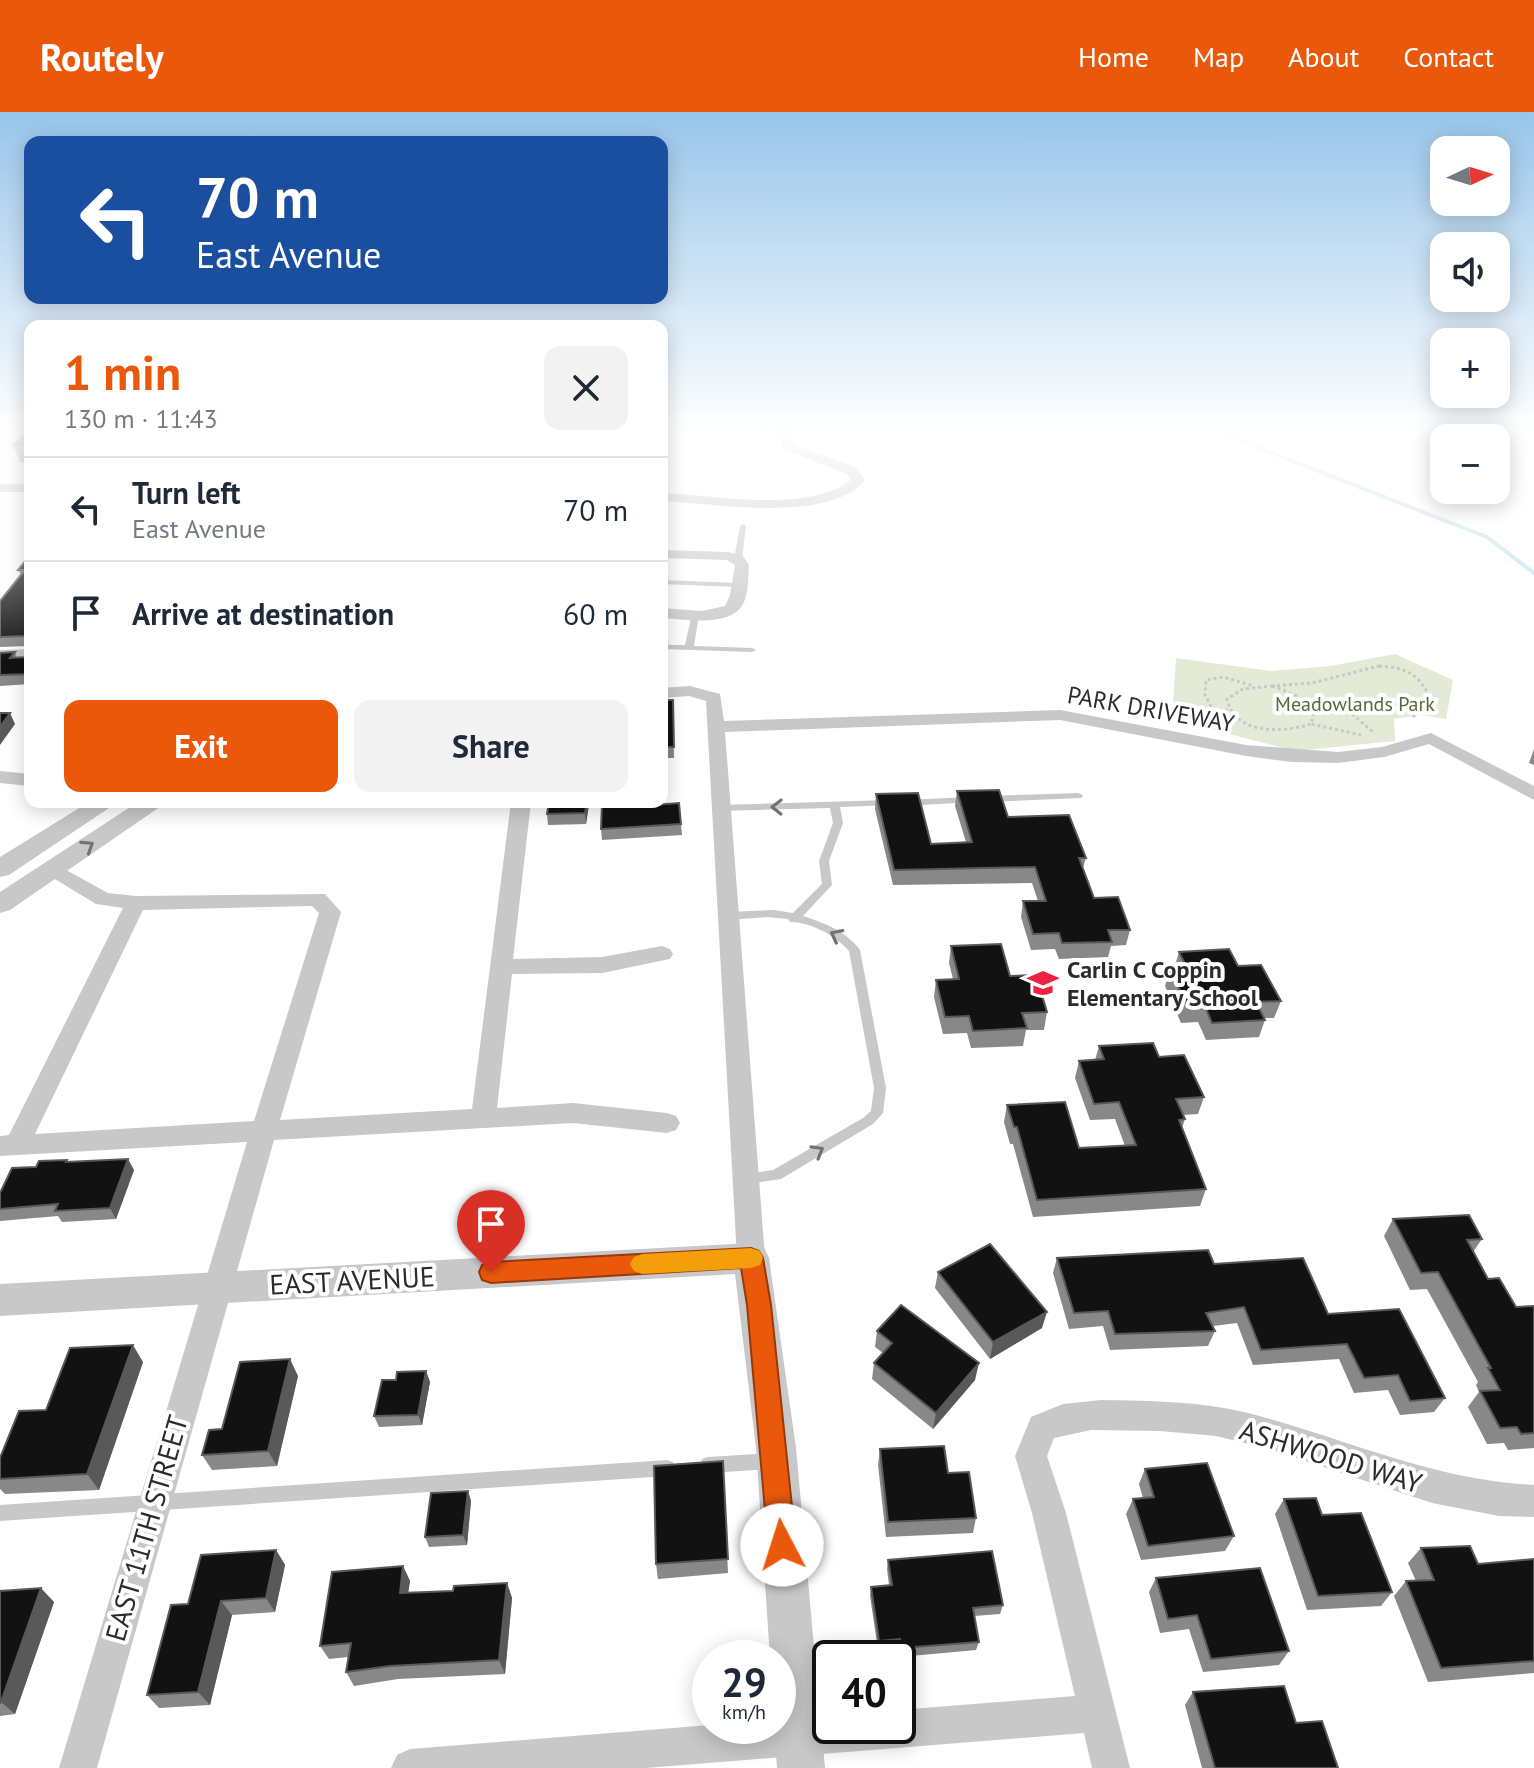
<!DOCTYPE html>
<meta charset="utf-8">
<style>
:root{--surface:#fff;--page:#f2f2f3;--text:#1f2937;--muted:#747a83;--line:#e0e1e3;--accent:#ea580c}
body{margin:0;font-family:"PT Sans",sans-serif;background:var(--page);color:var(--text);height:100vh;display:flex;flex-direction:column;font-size:30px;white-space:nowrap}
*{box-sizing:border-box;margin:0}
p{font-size:26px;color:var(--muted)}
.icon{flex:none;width:44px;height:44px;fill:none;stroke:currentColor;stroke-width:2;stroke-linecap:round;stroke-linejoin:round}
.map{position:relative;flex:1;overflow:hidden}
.sheet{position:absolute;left:24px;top:208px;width:644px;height:488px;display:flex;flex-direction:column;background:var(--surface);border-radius:16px;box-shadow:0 4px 20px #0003}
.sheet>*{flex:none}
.top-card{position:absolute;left:24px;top:24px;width:644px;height:168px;border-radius:16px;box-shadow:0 4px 20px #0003;background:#1a4fa0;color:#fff;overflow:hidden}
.needle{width:52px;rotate:86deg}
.buttons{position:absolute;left:1430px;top:24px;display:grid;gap:16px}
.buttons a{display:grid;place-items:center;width:80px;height:80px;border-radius:16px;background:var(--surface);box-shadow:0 4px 20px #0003;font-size:40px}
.speed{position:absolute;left:692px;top:1528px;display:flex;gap:16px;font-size:40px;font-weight:700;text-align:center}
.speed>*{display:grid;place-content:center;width:104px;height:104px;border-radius:50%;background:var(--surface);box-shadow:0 4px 20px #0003;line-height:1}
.speed small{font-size:20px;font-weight:400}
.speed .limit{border:4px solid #111;border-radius:12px;background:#fff;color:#111}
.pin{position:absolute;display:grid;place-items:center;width:68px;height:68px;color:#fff;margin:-82px -34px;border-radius:50% 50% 50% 0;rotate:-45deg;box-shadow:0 0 8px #0007}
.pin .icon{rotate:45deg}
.me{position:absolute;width:88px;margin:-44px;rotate:355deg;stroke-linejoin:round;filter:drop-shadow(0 0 6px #0008)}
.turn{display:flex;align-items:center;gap:28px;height:168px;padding:0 40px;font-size:36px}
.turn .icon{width:104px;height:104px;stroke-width:2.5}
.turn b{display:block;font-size:56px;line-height:68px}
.round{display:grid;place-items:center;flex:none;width:84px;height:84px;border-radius:16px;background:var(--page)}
.head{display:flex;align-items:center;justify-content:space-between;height:136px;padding:0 40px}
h1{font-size:48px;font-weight:800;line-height:60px;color:var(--accent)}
.primary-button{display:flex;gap:16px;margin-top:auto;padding:16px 40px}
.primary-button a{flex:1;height:92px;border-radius:16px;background:var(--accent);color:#fff;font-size:32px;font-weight:800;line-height:92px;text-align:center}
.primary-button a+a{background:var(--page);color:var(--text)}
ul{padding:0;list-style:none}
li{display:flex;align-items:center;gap:24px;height:104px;padding:0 40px;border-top:2px solid var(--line)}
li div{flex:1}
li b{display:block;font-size:30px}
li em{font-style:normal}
header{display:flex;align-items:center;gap:48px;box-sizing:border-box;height:112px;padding:0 40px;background:var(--accent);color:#fff}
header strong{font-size:38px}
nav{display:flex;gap:44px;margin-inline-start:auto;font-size:28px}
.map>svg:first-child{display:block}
.green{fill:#e3ebd7}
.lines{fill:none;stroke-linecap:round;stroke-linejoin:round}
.stream{stroke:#c1dfec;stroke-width:4}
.path{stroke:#c8c8c8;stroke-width:3;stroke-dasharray:3 3;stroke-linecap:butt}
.service{fill:#c8c8c8;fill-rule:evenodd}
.minor{fill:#c8c8c8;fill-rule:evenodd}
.tertiary{fill:#c8c8c8;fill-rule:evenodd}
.wall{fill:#888}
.shaded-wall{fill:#595959}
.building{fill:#121212;stroke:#595959;stroke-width:2}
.oneway{stroke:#727272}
.route{fill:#ea580c;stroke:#983908;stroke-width:2}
.slow{fill:#f59e0b}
.labels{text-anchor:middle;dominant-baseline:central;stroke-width:8;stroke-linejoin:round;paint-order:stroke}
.far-park-label{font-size:20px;fill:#536937;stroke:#fff}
.street-label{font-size:24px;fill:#2b2b2b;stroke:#fff}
.poi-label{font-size:24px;font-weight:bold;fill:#2b2b2b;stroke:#fff;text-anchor:start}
.near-street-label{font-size:28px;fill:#2b2b2b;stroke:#fff}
</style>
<header>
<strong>Routely</strong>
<nav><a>Home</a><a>Map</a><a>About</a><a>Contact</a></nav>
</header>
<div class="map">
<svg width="1534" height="1656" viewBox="0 0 1534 1656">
<rect width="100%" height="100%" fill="#fff"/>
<path class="green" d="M1395 542 1453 568 1446 607 1421 603 1394 607 1395 629 1295 639 1172 607 1176 546 1271 559 1330 554Z"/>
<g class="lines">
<path class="stream" d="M1208 316 1487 425 1534 461"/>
<g class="path">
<path d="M1379 554C1405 556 1416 560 1429 583L1416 592H1360L1314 601 1297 584 1273 574 1312 571Z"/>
<path d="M1273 574 1243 577 1227 587C1235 623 1282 621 1311 612"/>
<path d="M1343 594 1374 621"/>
<path d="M1405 594 1415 605"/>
<path d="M1213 599 1229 598"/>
<path d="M1314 601 1311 612 1361 623"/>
<path d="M1206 615 1215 602 1205 583 1206 568 1223 565 1254 574"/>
</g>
<g class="service">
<path d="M743 412 746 414 742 447 738 449 734 447 740 414Z"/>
<path d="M662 468 738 471 742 473 738 475 662 472Z"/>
<path d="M692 501 699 503 694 534 752 536 756 538 752 540 662 537V533H685Z"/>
<path d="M1078 681 1081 682 1083 684 1081 686 986 690 981 687 986 684Z"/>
<path d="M969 685 972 686 974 688 972 690 906 694 901 691 906 688Z"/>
<path d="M889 688 892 689 894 691 892 693 840 695 843 711 829 749 832 773 803 804C824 811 846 819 860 838L886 976 883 1001 873 1012 781 1067 747 1072 742 1071 740 1067 742 1063 773 1058 863 1006 871 999 874 976 849 839C835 823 810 810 790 810L788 807 767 805 728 808 723 804 728 800 774 798 793 801 822 772 819 749 833 711 830 696 720 699 715 696 720 693Z"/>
<path d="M771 1341 777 1343 779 1349 777 1355 771 1357 708 1361 702 1359 700 1353 702 1347 708 1345Z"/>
<path d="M667 1348 673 1350 675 1356 673 1362 667 1364 0 1409V1393Z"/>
</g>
<g class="minor">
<path d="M781 316H793V332L857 356 865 369C824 412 717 391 662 389V381C716 383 806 402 851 368L847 362 783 337Z"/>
<rect x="0" y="372" width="30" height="8"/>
<path d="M662 438 728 440 743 444 749 453C748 465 749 481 743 492 730 516 684 507 662 506V496L702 499 725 494 730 483 735 453 727 448 662 446Z"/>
<path d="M30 537V547L0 548V538Z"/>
<path d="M690 574 720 582 724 609 1060 598 1246 633 1338 640 1382 635 1431 621 1534 674V688L1429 632 1384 645 1338 651 1292 650 1246 644 1060 608 725 620 765 1146 761 1155 751 1158 741 1155 737 1146 706 589 689 584 662 586V576Z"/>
<path d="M0 659 30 662V674L0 671Z"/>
<path d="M511 690H531L513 847 602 845 662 834 670 837 673 842 670 847 602 861 512 862 497 996 573 991 667 1001 676 1004 680 1011 676 1018 667 1021 573 1011 274 1028 97 1656H59L247 1030 0 1044V1024L9 1023 123 796 96 792 40 758 50 752 57 753 108 781 136 784 325 782 341 800 280 1008 472 997ZM312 794 319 801 254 1009 35 1022 143 798Z"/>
<path d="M1101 1288C1152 1289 1202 1289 1252 1302 1351 1328 1429 1367 1534 1373V1405L1499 1404 1432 1391 1269 1337 1216 1324 1160 1319 1091 1318 1054 1326 1047 1344 1066 1401 1130 1656H1092L1084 1621 646 1656H391L397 1643 410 1637 710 1613 778 1614V1608L830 1604V1614H898V1598L1075 1584 1032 1401 1015 1344 1031 1305 1063 1292Z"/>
</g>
<g class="tertiary">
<path d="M89 690H118L9 763 0 765V745Z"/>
<path d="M138 690H167L10 798 0 801V780Z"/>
<path d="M751 1131 764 1135 769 1146 796 1336 825 1656H777L774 1614H778V1546H770L756 1336 735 1162 0 1204V1172Z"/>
</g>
</g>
<g class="wall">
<path d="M30 316V350H20L13 333Z"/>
<path d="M30 443V534L0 535V489L21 463 18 458Z"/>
<path d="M15 540 17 546 30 545V572L0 574V541Z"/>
<path d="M662 588H673L674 646H662Z"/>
<path d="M1534 637V653L1529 651Z"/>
<path d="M957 679 1086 746 1083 756 1094 786 1130 818 1126 833 1111 834 1108 845 1059 847 1055 837 1031 838 1021 805 1023 789H1038L1032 771 893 773 875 697 876 682 931 732 966 730 955 694Z"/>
<path d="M549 690H589L586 712 548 713 547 702Z"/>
<path d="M679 691 682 723 602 728 601 717 640 694Z"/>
<path d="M951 834 1010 864 1047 900 1044 918H1026L1023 934 971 936 967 921 943 922 934 885 936 868 953 867 949 851Z"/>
<path d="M1179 840 1238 854 1281 889 1274 906H1264L1265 908 1259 925 1206 928 1198 910 1181 911 1165 874 1170 857H1174Z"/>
<path d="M1099 934 1159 945 1204 985 1198 1002 1183 1003 1185 1007 1182 1016 1206 1077 1200 1094 1033 1105 1013 1032H1010L1004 1010 1007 993 1079 1036 1125 1034 1115 1007 1090 1008 1075 966 1079 949 1095 948Z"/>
<path d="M69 1050 134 1058 116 1107 62 1110 58 1104 0 1109V1081L36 1055Z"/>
<path d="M1393 1107 1482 1127 1473 1140 1488 1167 1516 1195 1534 1194V1336L1508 1338 1504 1331 1487 1332 1468 1295 1479 1280 1476 1273 1478 1270 1427 1177 1410 1178 1384 1124Z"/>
<path d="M1057 1146 1214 1152 1328 1202 1445 1286 1434 1300 1400 1303 1388 1278 1354 1281 1339 1247 1253 1253 1237 1211 1213 1214 1215 1219 1208 1234 1110 1238 1103 1214 1069 1217 1053 1161Z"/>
<path d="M938 1160 1042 1216 990 1247 935 1176Z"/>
<path d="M877 1219 975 1268 933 1317 872 1267 874 1251 883 1241 875 1235Z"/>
<path d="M143 1250 99 1378 5 1382 0 1377V1346Z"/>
<path d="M426 1259 430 1270 422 1313 379 1315 374 1304 396 1268Z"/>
<path d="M298 1264 277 1354 212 1358 202 1343 222 1317Z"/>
<path d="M880 1337 948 1361 976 1406 973 1421 886 1425 878 1353Z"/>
<path d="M723 1349 728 1461 658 1467 656 1452Z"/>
<path d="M1145 1357 1234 1424 1225 1439 1141 1448 1126 1402 1133 1387 1143 1386 1139 1372Z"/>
<path d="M468 1379 471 1389 467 1433 429 1435 425 1425Z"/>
<path d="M1284 1387 1322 1403 1392 1480 1381 1494 1307 1498 1275 1402Z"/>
<path d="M1421 1436 1478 1452 1534 1447V1561L1428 1570 1394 1484 1406 1469H1416L1408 1451Z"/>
<path d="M276 1438 285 1453 275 1500 232 1503 210 1593 159 1596 147 1583 188 1492Z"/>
<path d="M888 1448 1003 1493 1000 1502 974 1504 979 1530 976 1538 900 1545 899 1536 878 1538 870 1484 871 1475 889 1473 887 1457Z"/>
<path d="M403 1454 410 1469 408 1481 453 1479 507 1471 512 1486 505 1562 398 1567 354 1574 346 1560 348 1545 329 1547 320 1534Z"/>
<path d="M1156 1466 1289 1539 1279 1553 1203 1560 1189 1517 1160 1521 1149 1480Z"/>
<path d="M0 1479 54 1490 15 1602 0 1604Z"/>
<path d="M1193 1580 1296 1611 1338 1656H1202L1185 1593Z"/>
</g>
<g class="shaded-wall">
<path d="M10 601 15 612 0 633V615Z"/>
<path d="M587 690H589V693L586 712 585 701Z"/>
<path d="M128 1047 134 1058 116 1107 110 1096Z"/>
<path d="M1047 1200 1042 1216 990 1247 993 1230Z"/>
<path d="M133 1233 143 1250 99 1378 87 1362Z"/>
<path d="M290 1247 298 1264 277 1354 268 1339Z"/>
<path d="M979 1251 975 1268 933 1317 936 1301Z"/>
<path d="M426 1259 430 1270 422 1313 418 1303Z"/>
<path d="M468 1379 471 1389 467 1433 463 1423Z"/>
<path d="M276 1438 285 1453 275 1500 266 1486Z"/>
<path d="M403 1454 410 1469 406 1495 400 1481Z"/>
<path d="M507 1471 512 1486 505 1562 499 1548Z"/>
<path d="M41 1476 54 1490 15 1602 1 1590Z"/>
<path d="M221 1489 232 1503 210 1593 198 1580Z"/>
</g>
<g class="building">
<path d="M30 316V332L13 333Z"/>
<path d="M30 443V519L26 524 0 525V489L25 458H18Z"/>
<path d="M15 540 10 546 30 545V562L0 563V541Z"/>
<path d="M662 588H673L674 635H662Z"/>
<path d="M0 601H10L0 615Z"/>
<path d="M999 678 1008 705 1069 703 1086 746H1079L1094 786 1118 785 1130 818H1108L1112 830 1062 831 1059 821 1033 822 1023 789H1046L1035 755 894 758 876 682 918 681 931 732 972 730 957 679Z"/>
<path d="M549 690H587L585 701 547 702Z"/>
<path d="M640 690V694L679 691 681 712 601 717 602 693Z"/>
<path d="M1001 832 1010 864 1036 863 1047 900 1022 901 1027 916 973 919 969 904 945 905 936 868 959 867 951 834Z"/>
<path d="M1229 837 1238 854 1261 853 1281 889 1256 890 1265 908 1212 911 1204 892 1187 894 1170 857 1187 856 1179 840Z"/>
<path d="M1153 931 1159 945 1184 943 1204 985 1176 987 1185 1007 1179 1008 1206 1077 1037 1088 1017 1015H1014L1007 993 1065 990 1079 1036 1136 1033 1119 990 1094 992 1079 949 1104 947 1099 934Z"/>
<path d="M128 1047 110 1096 55 1099 58 1092 0 1097V1081L12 1056 36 1055 39 1049 67 1048 66 1050Z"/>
<path d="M1469 1103 1482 1127 1467 1128 1488 1167 1499 1166 1516 1195 1534 1194V1321L1521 1322 1517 1315 1500 1316 1480 1279 1500 1278 1488 1256H1491L1438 1160 1421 1161 1393 1107Z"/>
<path d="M990 1132 1047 1200 993 1230 938 1160Z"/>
<path d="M1208 1138 1214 1152 1303 1146 1328 1202 1399 1197 1445 1286 1410 1289 1398 1263 1364 1266 1347 1232 1261 1238 1244 1195 1206 1201 1215 1219 1115 1222 1108 1199 1074 1201 1057 1146Z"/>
<path d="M901 1193 979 1251 936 1301 874 1251 892 1231 877 1219Z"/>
<path d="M133 1233 87 1362 0 1367V1346L19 1299 46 1298 70 1236Z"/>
<path d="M290 1247 268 1339 202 1343 209 1318 222 1317 240 1250Z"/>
<path d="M426 1259 418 1303 374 1304 382 1268H396L397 1260Z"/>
<path d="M944 1334 948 1361 969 1360 976 1406 888 1410 880 1337Z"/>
<path d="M723 1349 728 1447 656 1452 654 1354Z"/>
<path d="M1207 1351 1234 1424 1148 1434 1133 1387 1154 1385 1145 1357Z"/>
<path d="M468 1379 463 1423 425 1425 431 1381Z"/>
<path d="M1316 1386 1322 1403 1361 1401 1392 1480 1318 1484 1284 1387Z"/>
<path d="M1470 1434 1478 1452 1534 1447V1549L1441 1556 1406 1469 1434 1468 1421 1436Z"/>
<path d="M276 1438 266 1486 221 1489 198 1580 147 1583 171 1493 188 1492 201 1443Z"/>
<path d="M992 1439 1003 1493 973 1496 979 1530 902 1536 900 1527 879 1529 871 1475 892 1473 888 1448Z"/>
<path d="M403 1454 400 1481 453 1479 454 1474 507 1471 499 1548 390 1554 346 1560 351 1531 320 1534 332 1460Z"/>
<path d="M1260 1456 1289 1539 1211 1547 1197 1503 1168 1507 1156 1466Z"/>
<path d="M41 1476 1 1590 0 1591V1479Z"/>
<path d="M1284 1574 1296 1611 1322 1609 1338 1656H1215L1193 1580Z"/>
</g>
<defs><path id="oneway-chevron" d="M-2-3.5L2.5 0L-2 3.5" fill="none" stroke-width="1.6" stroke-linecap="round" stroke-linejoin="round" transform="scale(2)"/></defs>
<g class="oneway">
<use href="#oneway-chevron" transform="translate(777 695) rotate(-179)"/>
<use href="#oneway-chevron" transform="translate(88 734) rotate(-33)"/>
<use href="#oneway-chevron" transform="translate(836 823) rotate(-153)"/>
<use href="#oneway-chevron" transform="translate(818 1039) rotate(-30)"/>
</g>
<linearGradient id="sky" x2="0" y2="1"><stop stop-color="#98c5ea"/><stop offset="0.58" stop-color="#fff"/><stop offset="1" stop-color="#fff" stop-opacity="0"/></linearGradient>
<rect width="1534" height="548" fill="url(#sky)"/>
<path class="route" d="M751 1136 759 1139 763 1146 771 1193 796 1433 792 1443 782 1447 772 1443 768 1433 747 1193 741 1156 491 1171 482 1168 479 1160 482 1153 491 1150Z"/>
<path class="slow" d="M751 1136 760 1139 763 1146 760 1153 751 1156 642 1162 634 1159 630 1152 634 1145 642 1142Z"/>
<defs>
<g id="school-bare" transform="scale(2.4)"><path d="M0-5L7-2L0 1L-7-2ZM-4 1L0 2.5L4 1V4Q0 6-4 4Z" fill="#f02041" stroke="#fff" stroke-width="2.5" paint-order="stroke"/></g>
</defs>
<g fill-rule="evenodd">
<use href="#school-bare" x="1043" y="871"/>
</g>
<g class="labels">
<g class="far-park-label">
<text x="1355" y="592">Meadowlands Park</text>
</g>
<g class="street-label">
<text transform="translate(1151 597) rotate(10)">PARK DRIVEWAY</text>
</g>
<g class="poi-label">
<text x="1067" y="857">Carlin C Coppin<tspan x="1067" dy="28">Elementary School</tspan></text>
</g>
<g class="near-street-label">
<text transform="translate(352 1168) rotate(-3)">EAST AVENUE</text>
<text transform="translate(1331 1344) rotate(17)">ASHWOOD WAY</text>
<text transform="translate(146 1416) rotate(-74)">EAST 11TH STREET</text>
</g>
</g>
</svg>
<div class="buttons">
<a><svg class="needle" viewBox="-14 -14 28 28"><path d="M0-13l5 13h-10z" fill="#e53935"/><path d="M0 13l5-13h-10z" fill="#747a83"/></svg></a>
<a><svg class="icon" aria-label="sound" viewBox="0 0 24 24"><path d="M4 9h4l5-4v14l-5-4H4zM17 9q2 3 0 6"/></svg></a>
<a>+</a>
<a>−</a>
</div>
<div class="speed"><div>29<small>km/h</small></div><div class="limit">40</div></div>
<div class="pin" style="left:491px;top:1160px;background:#d93025"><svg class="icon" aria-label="arrive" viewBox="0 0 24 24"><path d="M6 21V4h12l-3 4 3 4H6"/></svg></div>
<svg class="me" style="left:782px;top:1433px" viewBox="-20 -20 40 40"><circle r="19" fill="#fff"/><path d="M0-13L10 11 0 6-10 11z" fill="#ea580c"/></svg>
<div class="top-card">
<div class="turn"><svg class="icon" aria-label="left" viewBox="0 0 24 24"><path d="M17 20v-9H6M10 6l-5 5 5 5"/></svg><div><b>70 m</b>East Avenue</div></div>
</div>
<section class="sheet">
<div class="head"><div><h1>1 min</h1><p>130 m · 11:43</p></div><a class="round"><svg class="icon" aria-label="close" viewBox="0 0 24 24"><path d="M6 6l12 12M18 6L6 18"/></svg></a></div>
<ul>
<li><svg class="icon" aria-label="left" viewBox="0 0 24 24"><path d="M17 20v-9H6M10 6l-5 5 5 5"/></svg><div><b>Turn left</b><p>East Avenue</p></div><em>70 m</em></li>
<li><svg class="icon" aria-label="arrive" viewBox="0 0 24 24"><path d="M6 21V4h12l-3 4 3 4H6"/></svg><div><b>Arrive at destination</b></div><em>60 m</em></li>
</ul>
<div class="primary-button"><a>Exit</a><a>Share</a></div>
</section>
</div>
